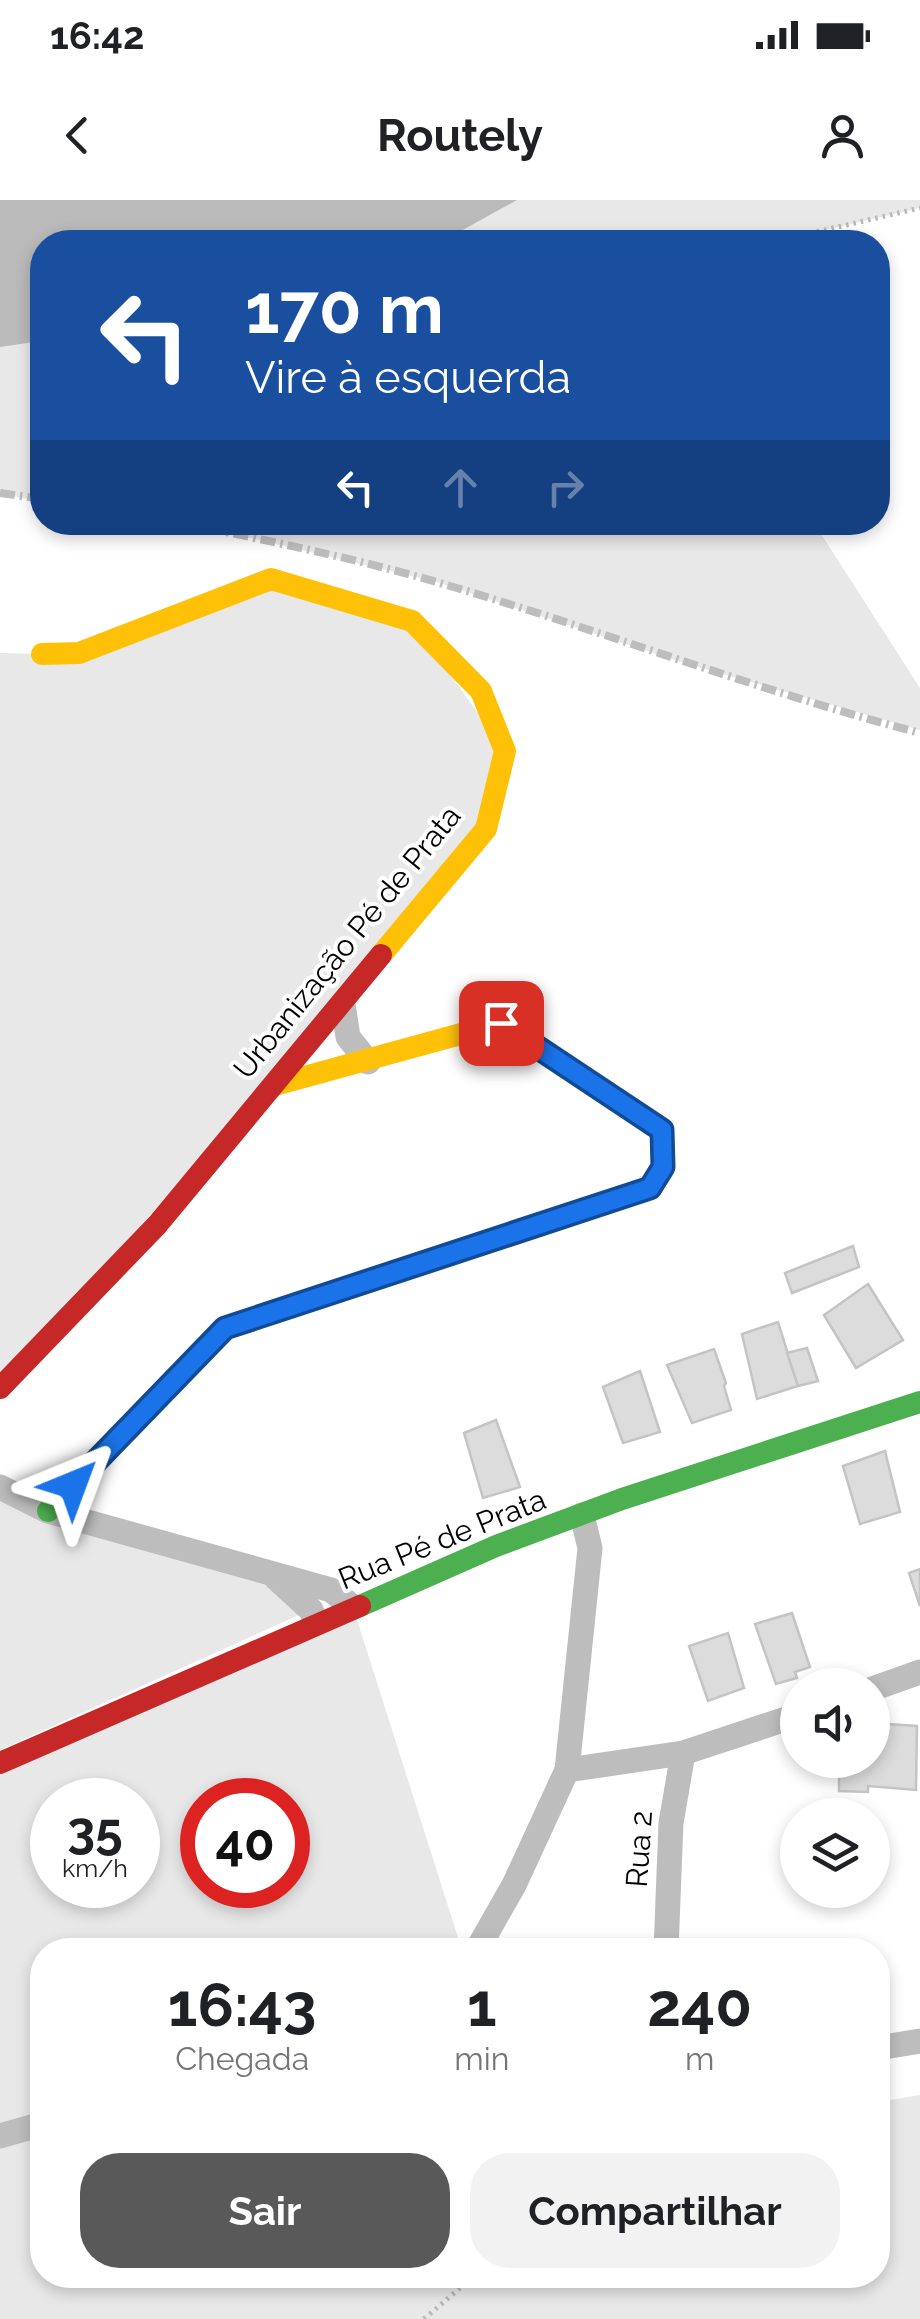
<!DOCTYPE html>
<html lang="pt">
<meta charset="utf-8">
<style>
:root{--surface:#fff;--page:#f2f2f2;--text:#202124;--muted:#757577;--accent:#595959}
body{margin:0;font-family:Raleway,sans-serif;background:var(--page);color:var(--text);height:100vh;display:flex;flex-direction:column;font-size:38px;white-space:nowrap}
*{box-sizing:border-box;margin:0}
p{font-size:32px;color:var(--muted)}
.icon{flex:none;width:55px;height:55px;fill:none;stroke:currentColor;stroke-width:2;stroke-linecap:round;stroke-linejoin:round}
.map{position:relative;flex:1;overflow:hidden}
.sheet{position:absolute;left:30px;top:1738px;width:860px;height:350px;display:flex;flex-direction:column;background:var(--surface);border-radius:40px;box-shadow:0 5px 15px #0003}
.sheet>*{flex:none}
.guide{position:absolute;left:30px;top:30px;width:860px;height:305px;border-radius:40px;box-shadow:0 5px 15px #0003;background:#1a4fa0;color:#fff;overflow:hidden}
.buttons{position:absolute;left:780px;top:1468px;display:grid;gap:20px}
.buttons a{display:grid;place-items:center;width:110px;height:110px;border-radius:50%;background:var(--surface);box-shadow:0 5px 15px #0003;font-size:50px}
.speed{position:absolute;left:30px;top:1578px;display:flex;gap:20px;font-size:50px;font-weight:700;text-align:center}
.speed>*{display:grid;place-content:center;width:130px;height:130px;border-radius:50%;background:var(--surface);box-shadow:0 5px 15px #0003;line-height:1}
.speed small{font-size:25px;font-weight:400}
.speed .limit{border:15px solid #d22;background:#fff;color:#111}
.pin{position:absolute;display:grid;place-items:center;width:85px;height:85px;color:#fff;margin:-42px;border-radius:20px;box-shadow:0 5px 15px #0006}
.me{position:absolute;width:110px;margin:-55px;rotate:44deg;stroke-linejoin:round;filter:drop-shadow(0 0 8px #0008)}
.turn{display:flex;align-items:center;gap:35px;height:210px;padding:0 50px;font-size:45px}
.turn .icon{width:130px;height:130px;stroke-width:2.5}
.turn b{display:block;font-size:70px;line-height:85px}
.lanes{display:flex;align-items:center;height:95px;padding:0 50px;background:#0003;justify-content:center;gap:50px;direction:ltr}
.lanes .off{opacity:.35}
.eta{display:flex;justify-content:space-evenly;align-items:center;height:170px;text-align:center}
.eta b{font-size:60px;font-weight:700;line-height:70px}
.primary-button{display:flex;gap:20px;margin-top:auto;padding:20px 50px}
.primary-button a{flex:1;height:115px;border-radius:40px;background:var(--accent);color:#fff;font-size:40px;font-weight:700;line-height:115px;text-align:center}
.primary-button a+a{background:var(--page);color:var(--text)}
.status{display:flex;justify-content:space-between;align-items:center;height:70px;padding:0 50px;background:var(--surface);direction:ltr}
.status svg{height:28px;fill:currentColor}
header{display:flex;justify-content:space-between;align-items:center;height:130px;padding:0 50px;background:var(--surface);font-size:45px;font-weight:700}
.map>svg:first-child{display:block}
.green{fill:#e8e8e8;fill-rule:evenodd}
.water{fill:#bababa}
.building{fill:#dcdcdc;stroke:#c4c4c4;stroke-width:2.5}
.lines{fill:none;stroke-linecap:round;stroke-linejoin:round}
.path{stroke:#b8b8b8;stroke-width:5;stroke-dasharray:2.5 5;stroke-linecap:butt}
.street{stroke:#bdbdbd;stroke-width:25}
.fast{stroke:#4caf50;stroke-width:22}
.slow{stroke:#ffc107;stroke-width:22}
.jam{stroke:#c62828;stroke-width:22}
.rail{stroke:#bdbdbd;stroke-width:8;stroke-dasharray:15 5 2.5 5;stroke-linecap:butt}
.route-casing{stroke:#114b97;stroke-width:25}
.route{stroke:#1a73e8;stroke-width:18}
.labels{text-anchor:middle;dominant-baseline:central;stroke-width:8;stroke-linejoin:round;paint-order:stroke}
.street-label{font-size:30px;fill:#000;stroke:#fff}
</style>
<div class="status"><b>16:42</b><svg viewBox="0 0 49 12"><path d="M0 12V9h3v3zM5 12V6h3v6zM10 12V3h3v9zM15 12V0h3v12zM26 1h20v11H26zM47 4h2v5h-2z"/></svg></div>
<header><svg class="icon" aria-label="back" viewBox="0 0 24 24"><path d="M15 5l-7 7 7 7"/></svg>Routely<svg class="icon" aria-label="person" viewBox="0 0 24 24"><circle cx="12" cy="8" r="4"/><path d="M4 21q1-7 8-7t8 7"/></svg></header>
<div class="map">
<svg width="920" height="2119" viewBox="0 0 920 2119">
<rect width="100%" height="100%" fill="#fff"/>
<g class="green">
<path d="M509 0H920V8L773 42H439Z"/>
<path d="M42 141V301L0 294V147Z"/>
<path d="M256 323H814L920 488V530L687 464 436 382 226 332Z"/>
<path d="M271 379 412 421 505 551 486 629 0 1188V453L42 454Z"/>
<path d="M0 1287 272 1374 310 1410 0 1550Z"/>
<path d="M353 1407 462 1750H42V2075H878V1902L920 1895V2119H0V1563ZM52 1600H138V1685H52ZM202 1600H288V1685H202Z"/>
</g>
<path class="water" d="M0 0H517L441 42H42V141L0 147Z"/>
<g class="building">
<path d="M853 1046 859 1067 792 1093 785 1073Z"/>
<path d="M868 1084 903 1140 856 1168 824 1115Z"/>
<path d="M778 1122 798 1186 757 1199 742 1134Z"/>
<path d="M807 1148 818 1181 798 1186 787 1153Z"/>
<path d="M714 1149 726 1183 724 1186 731 1210 692 1223 667 1165Z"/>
<path d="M640 1171 660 1232 623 1243 603 1187Z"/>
<path d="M496 1220 520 1287 483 1298 464 1233Z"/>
<path d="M885 1251 900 1312 860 1324 843 1266Z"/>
<path d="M920 1369V1406L909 1373Z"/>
<path d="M792 1413 810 1467 795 1472 797 1478 776 1484 755 1424Z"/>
<path d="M728 1433 744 1488 708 1501 689 1446Z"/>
<path d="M872 1523 917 1526 916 1590 868 1586V1592L839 1591V1560H872Z"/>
</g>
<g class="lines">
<g class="path">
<path d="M773 42 920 8"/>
<path d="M424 2119 475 2075"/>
</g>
<g class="street">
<path d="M343 804 348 837 368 862"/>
<path d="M0 1287 48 1311 331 1390 353 1407"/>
<path d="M276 1378 311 1410 316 1423"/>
<path d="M872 1489 920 1472"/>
<path d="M567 1570 683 1553 798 1515"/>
<path d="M477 1750 514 1685 567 1570 590 1348 582 1315"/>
<path d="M666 1750 671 1623 683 1553"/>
<path d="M878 1848 920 1841"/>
<path d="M0 1936 42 1924"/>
</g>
<g class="fast">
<path d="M48 1311 225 1128 650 988 663 967 662 930 531 843"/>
<path d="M360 1406 496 1346 622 1299 920 1202"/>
</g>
<g class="slow">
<path d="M42 454 79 453 271 379 412 421 481 491 505 551 486 629 381 755"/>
<path d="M275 885 501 823 531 843"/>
</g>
<g class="jam">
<path d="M0 1188 157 1025 381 755"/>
<path d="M0 1563 360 1406"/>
</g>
<g class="rail">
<path d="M0 293 42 299"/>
<path d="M180 322C267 341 355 358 440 383 601 430 758 491 920 533"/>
</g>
</g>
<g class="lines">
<g class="route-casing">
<path id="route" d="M73 1285 225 1128 650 988 663 967 662 930 501 823"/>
</g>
<use href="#route" class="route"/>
</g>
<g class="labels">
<g class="street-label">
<text transform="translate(347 742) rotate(-51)">Urbanização Pé de Prata</text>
<text transform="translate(442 1339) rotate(-22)">Rua Pé de Prata</text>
<text transform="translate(639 1649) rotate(-86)">Rua 2</text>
</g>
</g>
</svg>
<div class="buttons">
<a><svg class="icon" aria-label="sound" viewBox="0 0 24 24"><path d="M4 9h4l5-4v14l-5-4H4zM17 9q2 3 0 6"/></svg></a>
<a><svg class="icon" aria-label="layers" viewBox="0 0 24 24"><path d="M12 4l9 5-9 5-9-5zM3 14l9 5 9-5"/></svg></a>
</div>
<div class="speed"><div>35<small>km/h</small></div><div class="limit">40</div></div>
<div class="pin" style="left:501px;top:823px;background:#d93025"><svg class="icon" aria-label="arrive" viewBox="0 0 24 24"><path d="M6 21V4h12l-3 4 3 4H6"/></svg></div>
<svg class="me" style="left:73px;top:1285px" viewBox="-20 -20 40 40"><path d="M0-17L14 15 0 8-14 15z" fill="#1a73e8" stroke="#fff" stroke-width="4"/></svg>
<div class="guide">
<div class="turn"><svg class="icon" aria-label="left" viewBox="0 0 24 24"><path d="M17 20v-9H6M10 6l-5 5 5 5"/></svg><div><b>170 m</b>Vire à esquerda</div></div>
<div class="lanes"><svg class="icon" aria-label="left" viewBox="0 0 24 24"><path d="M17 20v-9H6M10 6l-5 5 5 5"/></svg><svg class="icon off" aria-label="ahead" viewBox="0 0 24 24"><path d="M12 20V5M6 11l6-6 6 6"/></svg><svg class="icon off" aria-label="right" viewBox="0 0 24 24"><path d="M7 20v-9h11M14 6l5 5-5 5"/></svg></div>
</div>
<section class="sheet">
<div class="eta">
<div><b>16:43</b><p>Chegada</p></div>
<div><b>1</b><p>min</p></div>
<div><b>240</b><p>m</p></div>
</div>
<div class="primary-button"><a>Sair</a><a>Compartilhar</a></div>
</section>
</div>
